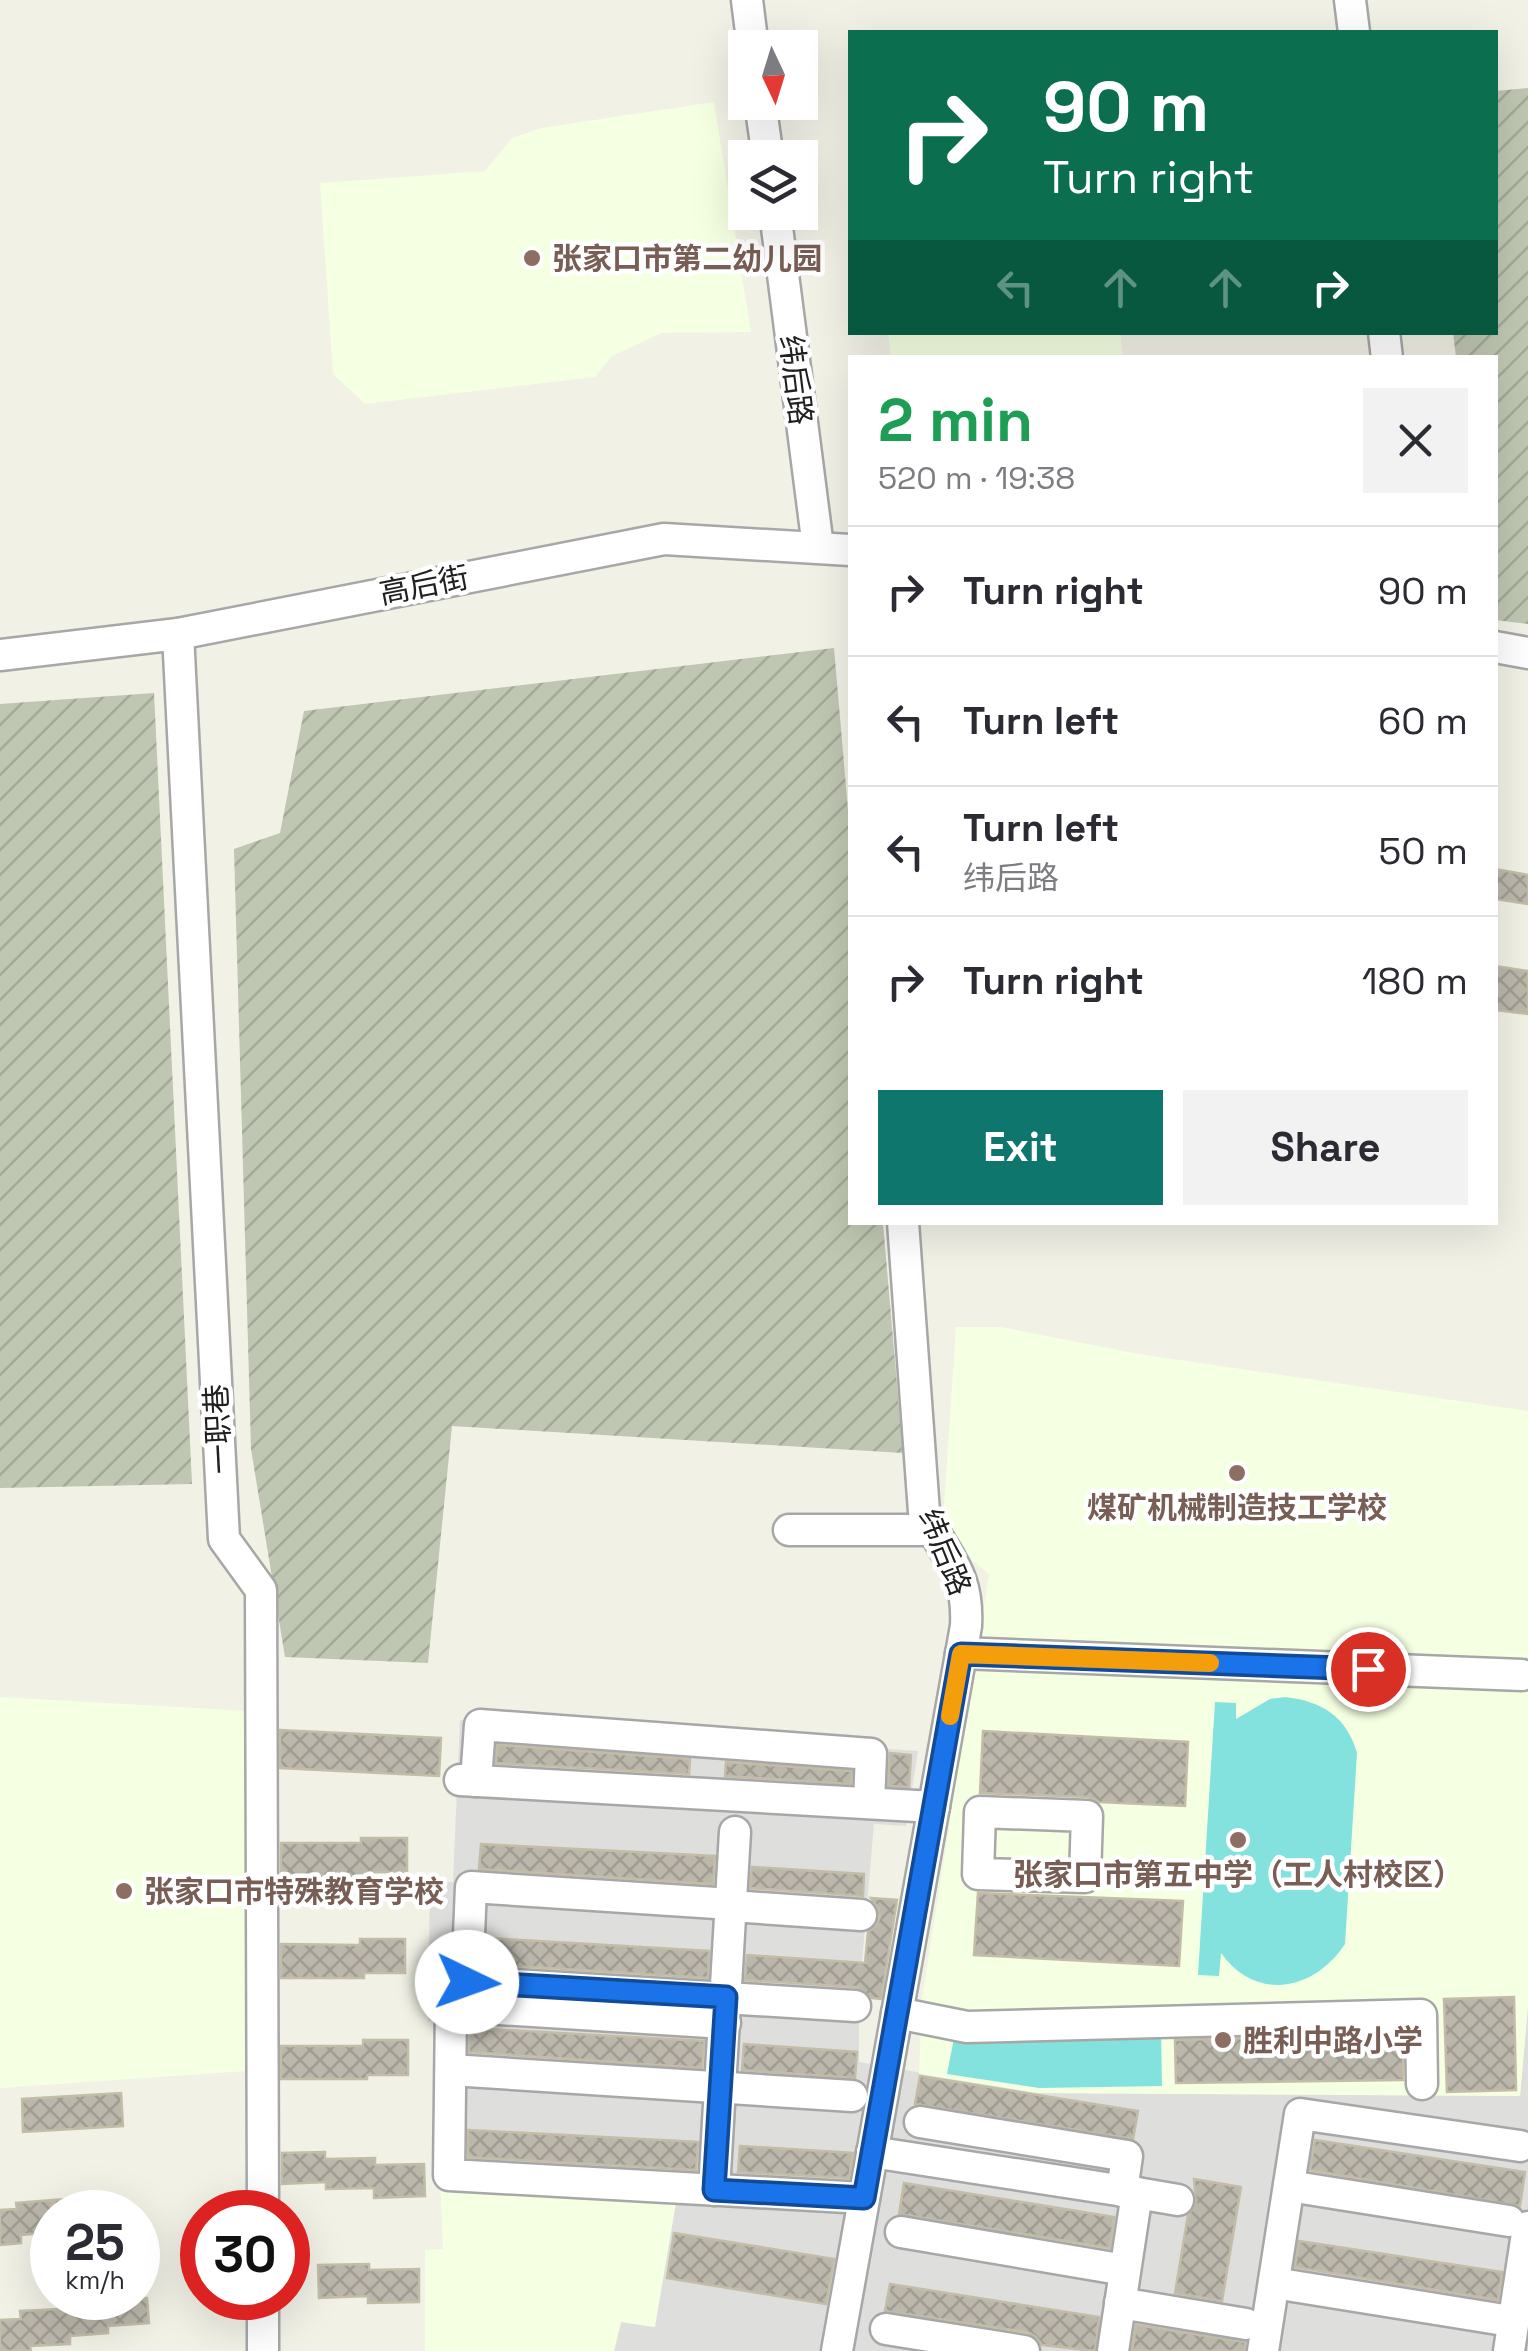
<!DOCTYPE html>
<meta charset="utf-8">
<style>
:root{--surface:#fff;--page:#f2f2f3;--text:#2b2b33;--muted:#7c7c81;--line:#e1e1e2;--accent:#0f766e}
body{margin:0;font-family:"Space Grotesk","Noto Sans SC",sans-serif;background:var(--page);color:var(--text);height:100vh;display:flex;flex-direction:column;font-size:38px;white-space:nowrap}
*{box-sizing:border-box;margin:0}
p{font-size:32px;color:var(--muted)}
.icon{flex:none;width:55px;height:55px;fill:none;stroke:currentColor;stroke-width:2;stroke-linecap:round;stroke-linejoin:round}
.map{position:relative;flex:1;overflow:hidden}
.side{position:absolute;left:848px;top:355px;width:650px;height:870px;display:flex;flex-direction:column;background:var(--surface);border-radius:0px;box-shadow:0 10px 40px #0002}
.side>*{flex:none}
.top-card{position:absolute;left:848px;top:30px;width:650px;height:305px;border-radius:0px;box-shadow:0 10px 40px #0002;background:#0b6e4f;color:#fff;overflow:hidden}
.needle{width:65px;rotate:176deg}
.tools{position:absolute;left:728px;top:30px;display:grid;gap:20px}
.tools a{display:grid;place-items:center;width:90px;height:90px;border-radius:0px;background:var(--surface);box-shadow:0 10px 40px #0002;font-size:50px}
.speed{position:absolute;left:30px;top:2190px;display:flex;gap:20px;font-size:50px;font-weight:700;text-align:center}
.speed>*{display:grid;place-content:center;width:130px;height:130px;border-radius:50%;background:var(--surface);box-shadow:0 10px 40px #0002;line-height:1}
.speed small{font-size:25px;font-weight:400}
.speed .limit{border:15px solid #d22;background:#fff;color:#111}
.pin{position:absolute;display:grid;place-items:center;width:85px;height:85px;color:#fff;margin:-42px;border:5px solid #fff;border-radius:50%;box-shadow:0 2px 10px #0007}
.me{position:absolute;width:110px;margin:-55px;rotate:93deg;stroke-linejoin:round;filter:drop-shadow(0 0 8px #0008)}
.turn{display:flex;align-items:center;gap:35px;height:210px;padding:0 30px;font-size:45px}
.turn .icon{width:130px;height:130px;stroke-width:2.5}
.turn b{display:block;font-size:70px;line-height:85px}
.lanes{display:flex;align-items:center;height:95px;padding:0 30px;background:#0003;justify-content:center;gap:50px;direction:ltr}
.lanes .off{opacity:.35}
.round{display:grid;place-items:center;flex:none;width:105px;height:105px;border-radius:0px;background:var(--page)}
.overview{display:flex;align-items:center;justify-content:space-between;height:170px;padding:0 30px}
h1{font-size:60px;font-weight:600;line-height:75px;color:#1e9e55}
.button{display:flex;gap:20px;margin-top:auto;padding:20px 30px}
.button a{flex:1;height:115px;border-radius:0px;background:var(--accent);color:#fff;font-size:40px;font-weight:600;line-height:115px;text-align:center}
.button a+a{background:var(--page);color:var(--text)}
ul{padding:0;list-style:none}
li{display:flex;align-items:center;gap:30px;height:130px;padding:0 30px;border-top:2px solid var(--line)}
li div{flex:1}
li b{display:block;font-size:38px}
li em{font-style:normal}
.map>svg:first-child{display:block}
.residential{fill:#dededd}
.education{fill:#f5ffe1}
.construction{fill:url(#construction-furrows)}
.pitch{fill:#83e2dd}
.building{fill:url(#building-cross-hatch);stroke:#c3bda8;stroke-width:2.5}
.lines{fill:none;stroke-linecap:round;stroke-linejoin:round}
.minor-casing{stroke:#a7a7a7;stroke-width:35}
.minor{stroke:#fff;stroke-width:30}
.route-casing{stroke:#114b97;stroke-width:25}
.route{stroke:#1a73e8;stroke-width:18}
.slow{stroke:#f59e0b;stroke-width:18}
.education-dot{fill:#8d6e63;stroke:#fff;stroke-width:4}
.labels{text-anchor:middle;dominant-baseline:central;stroke-width:9;stroke-linejoin:round;paint-order:stroke}
.education-label{font-size:30px;font-weight:bold;fill:#785e54;stroke:#fff;text-anchor:start}
.street-label{font-size:30px;fill:#202020;stroke:#fff}
</style>
<div class="map">
<svg width="1528" height="2351" viewBox="0 0 1528 2351">
<defs>
<pattern id="construction-furrows" width="10" height="10" patternUnits="userSpaceOnUse" patternTransform="scale(2.5)"><rect width="10" height="10" fill="#bfc6b1"/><path d="M-1 1l2-2M0 10L10 0M9 11l2-2" fill="none" stroke="#a4aa98"/></pattern>
<pattern id="building-cross-hatch" width="8" height="8" patternUnits="userSpaceOnUse" patternTransform="scale(2.5)"><rect width="8" height="8" fill="#bbb7ab"/><path d="M0 0l8 8M0 8l8-8" fill="none" stroke="#a09d93"/></pattern>
</defs>
<rect width="100%" height="100%" fill="#f1f1e6"/>
<path class="residential" d="M460 1720 918 1751 906 1826 874 1824 859 1997V2062L1038 2093 1520 2096 1528 2006V2351H614L621 2322 654 2327 440 2181V2022L428 2021 430 1882H453Z"/>
<g class="education">
<path d="M714 102 751 332 662 333 612 356 595 377 365 404 333 374 320 183 485 171 512 138 541 128Z"/>
<path d="M888 333H1120L1123 357H891Z"/>
<path d="M956 1327H1001L1139 1354 1528 1411V2006L1520 2096 1038 2093 919 2074 922 1998 989 1574 942 1535Z"/>
<path d="M0 1697 250 1711 247 2071 0 2088Z"/>
<path d="M440 2181 677 2197 655 2327 621 2322 614 2351H425V2250L443 2249Z"/>
</g>
<g class="construction">
<path d="M1528 88V624L1495 620V358L1456 357 1453 333 1495 332V91Z"/>
<path d="M834 648 850 833V1222L883 1223 903 1453 452 1426 428 1663 285 1657 251 1449 234 849 280 833 304 711Z"/>
<path d="M154 693 192 1484 0 1488V704Z"/>
</g>
<g class="pitch">
<path d="M1285 1697C1322 1701 1347 1717 1357 1753L1345 1944C1314 1991 1256 2002 1221 1953L1219 1976 1198 1975 1215 1702 1236 1703V1719L1270 1699Z"/>
<path d="M1161 2029 1162 2086 1039 2088 947 2074 955 2033Z"/>
</g>
<g class="building">
<path d="M1495 869 1528 875V904L1495 899Z"/>
<path d="M1495 966 1528 971V1014L1495 1010Z"/>
<path d="M280 1730 441 1738 439 1776 280 1768Z"/>
<path d="M983 1731 1188 1742 1185 1806 1099 1802 1088 1797 980 1793Z"/>
<path d="M497 1745 690 1759 689 1774 496 1763Z"/>
<path d="M890 1753 911 1755 909 1787 888 1786Z"/>
<path d="M726 1762 852 1771 851 1784 725 1776Z"/>
<path d="M361 1838H407V1872H365L366 1877H281V1843H361Z"/>
<path d="M481 1844 715 1856 713 1884 479 1869Z"/>
<path d="M752 1867 864 1874 863 1896 750 1888Z"/>
<path d="M978 1893 1183 1901 1179 1966 974 1955Z"/>
<path d="M871 1898 897 1900 881 1999 872 1998 856 1987 745 1980 747 1955 865 1963 868 1932 876 1926 880 1917 878 1908Z"/>
<path d="M488 1938 709 1951 708 1978 486 1964Z"/>
<path d="M360 1939H405V1973H364V1978H281V1944L360 1945Z"/>
<path d="M1514 1997 1516 2090 1447 2092 1444 1999Z"/>
<path d="M470 2028 704 2041 702 2068 469 2052Z"/>
<path d="M1403 2034V2080L1176 2083 1175 2040Z"/>
<path d="M363 2040H408V2075H367V2079H281V2046H363Z"/>
<path d="M744 2044 857 2052 855 2078 742 2070Z"/>
<path d="M920 2076 1138 2111 1133 2139 915 2104Z"/>
<path d="M121 2093 123 2126 23 2132 22 2099Z"/>
<path d="M468 2130 698 2142 696 2170 468 2157Z"/>
<path d="M1315 2140 1525 2172 1520 2206 1310 2170Z"/>
<path d="M740 2146 853 2153 849 2178 738 2172Z"/>
<path d="M325 2152V2159L375 2158V2165L424 2164 425 2196 374 2198V2188L326 2189V2182L282 2184V2153Z"/>
<path d="M1194 2179 1241 2187 1222 2301 1175 2293 1188 2215 1196 2204Z"/>
<path d="M904 2183 1114 2217 1110 2248 899 2214Z"/>
<path d="M117 2196 118 2212H55L54 2200Z"/>
<path d="M52 2200V2232L21 2235V2243L0 2245V2210L17 2209 16 2203Z"/>
<path d="M674 2233 834 2259 826 2304 667 2278Z"/>
<path d="M1299 2241 1502 2272 1498 2300 1295 2267Z"/>
<path d="M369 2264V2270L419 2269V2302L368 2303V2296L319 2298 318 2265Z"/>
<path d="M890 2284 1099 2317 1095 2351 1042 2345 1036 2337 1027 2332 885 2311Z"/>
<path d="M100 2298H147L149 2323 108 2326V2333L70 2336V2344L30 2346 31 2351H0V2320L21 2319 20 2311 61 2309 60 2301Z"/>
<path d="M1136 2325 1245 2342V2351H1132Z"/>
</g>
<g class="lines">
<g class="minor-casing">
<g id="minor">
<path d="M747 0 753 48"/>
<path d="M1350 0 1354 32"/>
<path d="M760 102 768 158"/>
<path d="M775 212 818 547"/>
<path d="M1384 332 1387 358"/>
<path d="M178 634 224 1539 261 1590 263 2212"/>
<path d="M1495 647 1528 653"/>
<path d="M0 655 178 634 664 539 850 550"/>
<path d="M789 1530H932"/>
<path d="M961 1653 1522 1675"/>
<path d="M460 1780 934 1807"/>
<path d="M476 1781 480 1725 871 1754 869 1803"/>
<path d="M980 1812 1087 1816 1085 1877 978 1874Z"/>
<path d="M716 1903 471 1887 467 1982 855 2006"/>
<path d="M732 1906 861 1915"/>
<path d="M897 2013 967 2027 1421 2015 1422 2084"/>
<path d="M725 2023 451 2006 449 2175 864 2198"/>
<path d="M451 2070 852 2096"/>
<path d="M920 2122 1127 2156 1122 2191"/>
<path d="M872 2152 1137 2193 1113 2351"/>
<path d="M1289 2186 1509 2221"/>
<path d="M714 2190 735 1832"/>
<path d="M1137 2193 1178 2200"/>
<path d="M901 2232 1125 2270"/>
<path d="M1274 2283 1498 2319"/>
<path d="M263 2298V2351"/>
<path d="M1120 2303 1246 2324"/>
<path d="M886 2329 1024 2351"/>
<path d="M837 2351 966 1626C969 1570 945 1558 924 1512L903 1222"/>
<path d="M1263 2351 1300 2114 1520 2146"/>
<path d="M1509 2351 1528 2227"/>
</g>
</g>
<use href="#minor" class="minor"/>
</g>
<g class="lines">
<g class="route-casing">
<path id="route" d="M467 1982 726 1997 714 2190 864 2198 961 1654 1368 1669"/>
</g>
<use href="#route" class="route"/>
<path class="slow" d="M950 1716 961 1654 1210 1663"/>
</g>
<g class="education-dot">
<circle cx="532" cy="258" r="10"/>
<circle cx="1237" cy="1473" r="10"/>
<circle cx="1238" cy="1840" r="10"/>
<circle cx="124" cy="1891" r="10"/>
<circle cx="1223" cy="2040" r="10"/>
</g>
<g class="labels">
<g class="education-label">
<text x="552" y="258">张家口市第二幼儿园</text>
<text x="1237" y="1507" text-anchor="middle">煤矿机械制造技工学校</text>
<text x="1238" y="1874" text-anchor="middle">张家口市第五中学（工人村校区）</text>
<text x="144" y="1891">张家口市特殊教育学校</text>
<text x="1243" y="2040">胜利中路小学</text>
</g>
<g class="street-label">
<text transform="translate(796 380) rotate(83)">纬后路</text>
<text transform="translate(424 585) rotate(-11)">高后街</text>
<text transform="translate(218 1429) rotate(-93)">一职巷</text>
<text transform="translate(945 1552) rotate(68)">纬后路</text>
</g>
</g>
</svg>
<div class="tools">
<a><svg class="needle" viewBox="-14 -14 28 28"><path d="M0-13l5 13h-10z" fill="#e53935"/><path d="M0 13l5-13h-10z" fill="#7c7c81"/></svg></a>
<a><svg class="icon" aria-label="layers" viewBox="0 0 24 24"><path d="M12 4l9 5-9 5-9-5zM3 14l9 5 9-5"/></svg></a>
</div>
<div class="speed"><div>25<small>km/h</small></div><div class="limit">30</div></div>
<div class="pin" style="left:1368px;top:1669px;background:#d93025"><svg class="icon" aria-label="arrive" viewBox="0 0 24 24"><path d="M6 21V4h12l-3 4 3 4H6"/></svg></div>
<svg class="me" style="left:467px;top:1982px" viewBox="-20 -20 40 40"><circle r="19" fill="#fff"/><path d="M0-13L10 11 0 6-10 11z" fill="#1a73e8"/></svg>
<div class="top-card">
<div class="turn"><svg class="icon" aria-label="right" viewBox="0 0 24 24"><path d="M7 20v-9h11M14 6l5 5-5 5"/></svg><div><b>90 m</b>Turn right</div></div>
<div class="lanes"><svg class="icon off" aria-label="left" viewBox="0 0 24 24"><path d="M17 20v-9H6M10 6l-5 5 5 5"/></svg><svg class="icon off" aria-label="ahead" viewBox="0 0 24 24"><path d="M12 20V5M6 11l6-6 6 6"/></svg><svg class="icon off" aria-label="ahead" viewBox="0 0 24 24"><path d="M12 20V5M6 11l6-6 6 6"/></svg><svg class="icon" aria-label="right" viewBox="0 0 24 24"><path d="M7 20v-9h11M14 6l5 5-5 5"/></svg></div>
</div>
<section class="side">
<div class="overview"><div><h1>2 min</h1><p>520 m · 19:38</p></div><a class="round"><svg class="icon" aria-label="close" viewBox="0 0 24 24"><path d="M6 6l12 12M18 6L6 18"/></svg></a></div>
<ul>
<li><svg class="icon" aria-label="right" viewBox="0 0 24 24"><path d="M7 20v-9h11M14 6l5 5-5 5"/></svg><div><b>Turn right</b></div><em>90 m</em></li>
<li><svg class="icon" aria-label="left" viewBox="0 0 24 24"><path d="M17 20v-9H6M10 6l-5 5 5 5"/></svg><div><b>Turn left</b></div><em>60 m</em></li>
<li><svg class="icon" aria-label="left" viewBox="0 0 24 24"><path d="M17 20v-9H6M10 6l-5 5 5 5"/></svg><div><b>Turn left</b><p>纬后路</p></div><em>50 m</em></li>
<li><svg class="icon" aria-label="right" viewBox="0 0 24 24"><path d="M7 20v-9h11M14 6l5 5-5 5"/></svg><div><b>Turn right</b></div><em>180 m</em></li>
</ul>
<div class="button"><a>Exit</a><a>Share</a></div>
</section>
</div>
